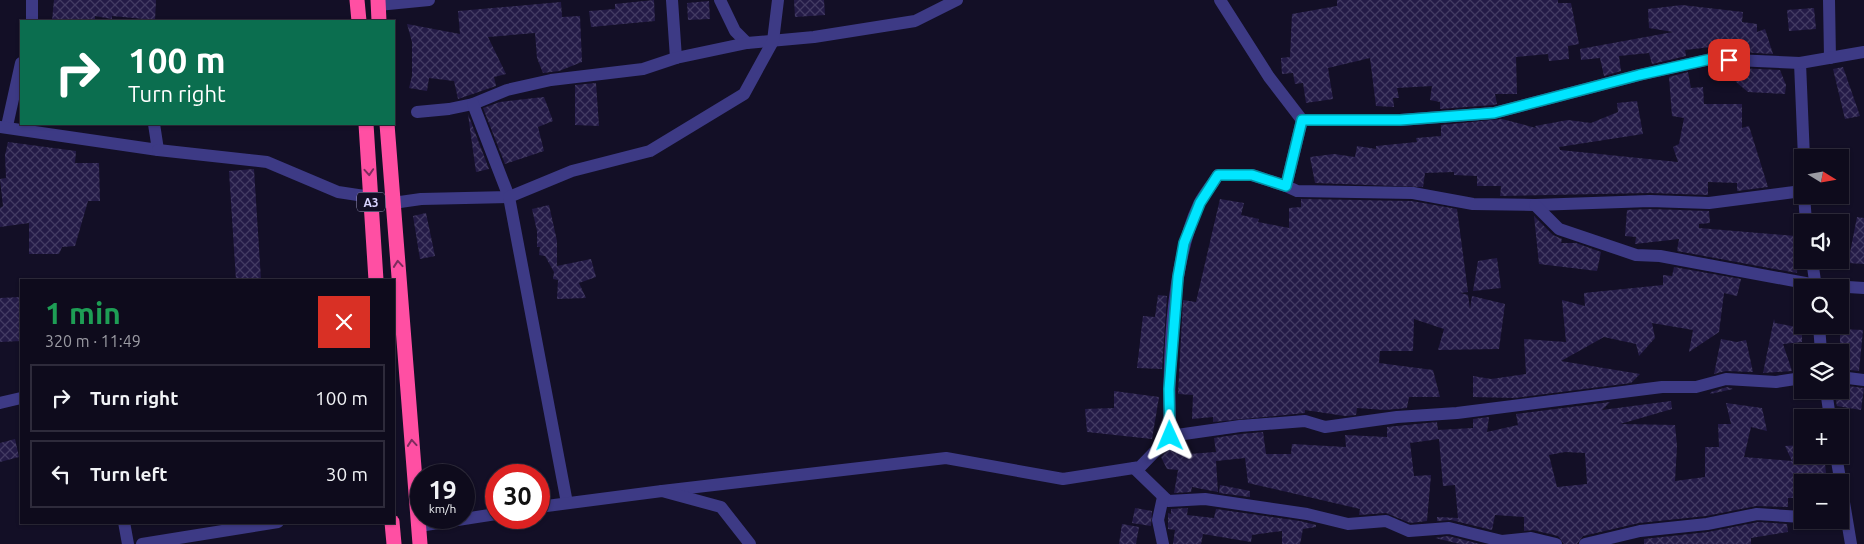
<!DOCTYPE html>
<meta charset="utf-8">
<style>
:root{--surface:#0e0b1c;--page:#171425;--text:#f1f3f6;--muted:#9b9ba3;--line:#2e2b3b}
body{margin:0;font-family:Ubuntu,sans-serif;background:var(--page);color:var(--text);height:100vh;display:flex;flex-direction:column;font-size:19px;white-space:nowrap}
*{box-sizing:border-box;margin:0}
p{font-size:16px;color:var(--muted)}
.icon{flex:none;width:28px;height:28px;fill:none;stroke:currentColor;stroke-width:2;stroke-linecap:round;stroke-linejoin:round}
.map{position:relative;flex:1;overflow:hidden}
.side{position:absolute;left:20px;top:279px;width:375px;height:245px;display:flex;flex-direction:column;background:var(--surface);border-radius:0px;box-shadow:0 1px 4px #0004,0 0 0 1px var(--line)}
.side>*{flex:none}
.hud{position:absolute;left:20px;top:20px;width:375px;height:105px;border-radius:0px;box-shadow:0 1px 4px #0004,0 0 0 1px var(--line);background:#0b6e4f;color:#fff;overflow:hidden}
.needle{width:32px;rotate:101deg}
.controls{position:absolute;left:1794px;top:149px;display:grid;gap:10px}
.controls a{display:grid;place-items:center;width:55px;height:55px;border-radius:0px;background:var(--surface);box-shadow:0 1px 4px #0004,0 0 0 1px var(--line);font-size:25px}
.speed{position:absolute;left:410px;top:464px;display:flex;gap:10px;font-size:25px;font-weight:700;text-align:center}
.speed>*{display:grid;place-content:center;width:65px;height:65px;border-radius:50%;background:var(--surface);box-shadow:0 1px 4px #0004,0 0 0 1px var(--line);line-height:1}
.speed small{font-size:12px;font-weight:400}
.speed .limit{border:8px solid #d22;background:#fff;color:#111}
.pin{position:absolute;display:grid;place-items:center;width:42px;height:42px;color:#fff;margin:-21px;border-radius:10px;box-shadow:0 2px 8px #0006}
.me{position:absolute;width:55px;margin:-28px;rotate:359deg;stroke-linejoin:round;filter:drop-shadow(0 0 4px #0008)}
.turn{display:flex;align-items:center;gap:18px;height:105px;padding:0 25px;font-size:22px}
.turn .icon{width:65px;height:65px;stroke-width:2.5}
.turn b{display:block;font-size:35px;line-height:42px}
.round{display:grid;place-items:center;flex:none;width:52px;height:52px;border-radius:0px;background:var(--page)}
.headline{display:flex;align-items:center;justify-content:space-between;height:85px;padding:0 25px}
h1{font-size:30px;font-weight:600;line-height:38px;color:#1e9e55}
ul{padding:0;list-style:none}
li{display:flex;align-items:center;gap:15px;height:68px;margin:0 10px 8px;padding:0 15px;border:2px solid var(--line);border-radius:0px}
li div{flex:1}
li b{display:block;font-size:19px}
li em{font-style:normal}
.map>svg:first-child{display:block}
.building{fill:url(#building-cross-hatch);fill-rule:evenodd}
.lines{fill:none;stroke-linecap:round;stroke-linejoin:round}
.street{stroke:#3d3a85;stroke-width:12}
.highway{stroke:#ff4fa3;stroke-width:15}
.oneway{stroke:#7d2c5e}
.route-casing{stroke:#0095a6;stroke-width:12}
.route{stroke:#00e5ff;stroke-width:9}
.labels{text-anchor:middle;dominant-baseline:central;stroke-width:5;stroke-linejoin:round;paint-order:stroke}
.shield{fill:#130f26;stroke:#9e99be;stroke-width:1}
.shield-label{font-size:12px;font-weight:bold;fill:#d9d4ff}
</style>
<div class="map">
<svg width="1864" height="544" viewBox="0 0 1864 544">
<defs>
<pattern id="building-cross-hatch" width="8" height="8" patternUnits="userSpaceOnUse" patternTransform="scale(1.25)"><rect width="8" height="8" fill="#241b47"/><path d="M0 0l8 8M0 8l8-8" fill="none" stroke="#433b63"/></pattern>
</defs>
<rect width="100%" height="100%" fill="#130f26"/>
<g class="building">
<path d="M54 0H156L155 20 112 16V19L95 16V21H52Z"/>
<path d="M654 0 655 21 591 27 589 11 615 9V4Z"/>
<path d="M794 0H824L825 15 795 17Z"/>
<path d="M1337 0H1558V3H1571L1579 44 1568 46 1569 59 1549 61 1548 54 1516 57 1517 94H1495L1497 104 1493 105 1440 109V102L1430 100 1432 86 1397 88 1399 98H1393L1394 107 1376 106 1370 58 1328 68 1333 99 1306 103 1303 83 1295 84 1293 73 1282 74 1281 58 1290 57 1292 14 1337 6Z"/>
<path d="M709 1 710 19 688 20 687 3Z"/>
<path d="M561 2 562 17 580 16 582 62 559 71 543 73 537 58 535 33 488 37 506 74 494 77 496 86 458 99 454 81 429 78 427 91 409 88 412 76V42L407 24 460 34 458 11Z"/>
<path d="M1682 5 1743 12 1742 22 1757 24V32L1765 29 1773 54 1737 52 1738 44 1685 50 1686 56 1652 64 1649 53 1619 56 1621 71 1604 76 1600 58 1581 60 1580 49 1673 32 1649 28 1648 9Z"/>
<path d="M1814 8 1816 29 1789 31 1787 10Z"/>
<path d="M1843 67 1860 116 1845 119 1833 69Z"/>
<path d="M1736 68 1780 70 1786 85 1785 94 1748 92 1736 82 1734 71Z"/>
<path d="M1688 72 1691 88 1703 87 1704 104H1742V128L1749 126 1768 187 1737 191V183L1708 182V195L1650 193 1500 196 1501 186H1477V176L1454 175V172L1425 173 1423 187 1315 183 1310 157 1334 154 1355 157 1357 146 1376 149V146L1417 142 1416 138 1441 136V125L1502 119 1536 128 1535 126 1568 120 1591 123 1618 112 1617 103 1637 101 1643 134 1559 147 1560 150 1678 162 1673 147 1679 144 1684 118 1672 116 1669 77Z"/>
<path d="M596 83 599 126 575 125V85Z"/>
<path d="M544 97 553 121 538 127 544 151 505 164 483 108 500 102Z"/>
<path d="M468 114 489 169 476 172 470 129Z"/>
<path d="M8 142 76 151 75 163H99L100 201H88L75 246 62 247 59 254H29V223L0 227V208L3 206 0 179 6 178 5 155Z"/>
<path d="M254 169 261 280H236L229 171Z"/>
<path d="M1220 199 1244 203 1241 215 1259 219 1258 222 1289 228V208L1301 207V199L1412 201 1457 209 1468 292 1460 293 1468 295 1470 309 1472 296 1505 304 1499 349 1438 350 1444 329 1414 319 1413 351H1380L1379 363 1433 370 1440 397H1409L1407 408 1385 410 1357 408 1356 415 1345 416 1305 410V413L1213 422V417L1192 419 1193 395 1178 394 1183 300 1196 302Z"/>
<path d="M549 205 557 241V266L591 259 596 277 579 283 586 298 557 299 558 280 553 279 554 272 545 256 539 255 540 247H537V231L532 209Z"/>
<path d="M1650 209 1709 211 1710 223 1699 224V228L1796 236 1794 257 1798 258 1797 273 1677 251 1679 239 1635 244 1636 237 1625 236 1627 210Z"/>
<path d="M426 213 435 256 420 259 413 216Z"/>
<path d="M1534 216 1553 235 1562 239 1561 243H1576L1601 252 1597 271 1539 264Z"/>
<path d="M1857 217 1864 218V264L1848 263Z"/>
<path d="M1497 258 1501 288 1473 291 1478 261Z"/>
<path d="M1674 267 1741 279 1737 296 1724 293 1719 332 1689 352 1693 330 1652 323 1655 338 1639 356 1636 344 1604 337 1561 361 1640 374 1631 383 1515 398 1473 397V376L1491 379 1526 374 1524 339 1566 342 1562 300 1585 306 1584 293 1663 285V275L1672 276Z"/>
<path d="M1158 295 1167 296 1162 369 1137 368 1143 316 1155 317Z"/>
<path d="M21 297V341L0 342V298Z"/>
<path d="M1774 319 1775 323 1802 328V342L1783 344 1792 371 1763 373Z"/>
<path d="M1840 329 1863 330 1859 371 1840 369Z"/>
<path d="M1721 339 1737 342 1746 340 1753 372 1726 371 1714 374Z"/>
<path d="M1840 385 1864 388 1861 410 1837 406 1834 391 1840 392Z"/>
<path d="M1727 387 1733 389 1710 394 1711 392Z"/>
<path d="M1114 391 1159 397 1152 439 1087 432 1085 409 1114 408Z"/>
<path d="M1671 401 1672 409 1620 424 1675 425 1677 446 1675 481 1705 477V447H1719L1718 424H1731L1726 403 1762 408 1767 431 1751 427 1744 457 1792 461 1785 446 1802 445V455H1824L1827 482H1802V485L1801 482V498H1788V507L1756 506 1706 516 1639 523 1583 536 1577 544H1564L1558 536 1533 530 1524 531V517L1495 515 1492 530 1451 520 1437 521V517L1458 518 1455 485 1443 486 1439 439 1410 443 1414 476 1431 475 1427 521 1410 523 1386 513 1359 515 1360 509 1248 483 1245 458 1216 461 1218 492 1192 487 1191 492 1174 493 1178 470 1167 469 1161 457 1174 444 1186 442 1188 454 1216 452 1214 438 1241 434 1263 432 1266 454H1291L1292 444 1346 447 1345 435 1387 437V427L1437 422 1438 430 1473 428V419L1489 417 1487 432 1518 425 1516 414 1610 402 1602 410ZM1565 452 1585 453 1587 484 1557 487 1549 455Z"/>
<path d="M15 439 19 457 0 462V443Z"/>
<path d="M1220 485 1250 491V497L1219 493Z"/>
<path d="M1135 508 1152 511 1151 526 1132 523Z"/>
<path d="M1188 508 1187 515 1214 518 1216 509 1300 521 1316 525V527L1303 529 1300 544H1282V531L1252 535 1251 542 1203 534 1201 544H1173L1175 530 1168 529V513L1171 514V509Z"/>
<path d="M1758 522 1787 524 1788 532 1751 538V544H1644V539L1708 532Z"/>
<path d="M1122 524 1139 527 1136 544H1119Z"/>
<path d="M1448 536 1480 544H1460L1435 538Z"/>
</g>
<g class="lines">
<g class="street">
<path d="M672 0 676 58"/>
<path d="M720 0 735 31 747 43"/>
<path d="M1220 0 1269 77 1302 120"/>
<path d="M1829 0 1830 58"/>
<path d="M378 5 429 0"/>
<path d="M32 21V0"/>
<path d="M1800 63 1804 158"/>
<path d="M417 112 449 109 473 104 507 90 551 80 643 69 676 58 747 43 814 37 915 21 957 0"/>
<path d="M1302 120H1400L1494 113 1639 75 1711 59 1800 63 1864 52"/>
<path d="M7 126 21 63"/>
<path d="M0 127 158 150 154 124"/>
<path d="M158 150 267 162 338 192 371 197"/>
<path d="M1286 186 1297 191 1413 193 1473 204 1535 205 1650 201 1709 203 1802 191"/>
<path d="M1804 195 1806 222"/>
<path d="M393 203 421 199 509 197 473 104"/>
<path d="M1535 205 1559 229 1636 255 1660 256 1816 285 1864 288"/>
<path d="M1812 260 1816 288"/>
<path d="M1819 325 1821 352"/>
<path d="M1840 377 1864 380"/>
<path d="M1826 390 1830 418"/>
<path d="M0 403 21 398"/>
<path d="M1170 436C1168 368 1170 266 1199 204 1204 194 1212 185 1218 175H1252L1286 186 1302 120"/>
<path d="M1836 455 1851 544"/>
<path d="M1134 468 1168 501 1205 499 1307 514 1348 524 1386 521 1409 531 1449 528 1502 541 1531 538 1556 544"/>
<path d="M662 491 946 458 1063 479 1140 467 1170 436 1240 426 1305 421 1325 427 1397 417 1457 413 1662 387H1696L1726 379 1776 382 1802 378"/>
<path d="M567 503 509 197 572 171 650 151 744 94 773 41 778 0"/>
<path d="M539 507 662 491 721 507 750 544"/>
<path d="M124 522 128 544"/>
<path d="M419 526 496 514"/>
<path d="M142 544 278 522"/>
<path d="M1163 544 1158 520 1163 497"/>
<path d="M1585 544 1640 531 1707 524 1757 514 1802 517"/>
</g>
<g class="highway">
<path d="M357 0 359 21"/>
<path d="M378 0 379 21"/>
<path d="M366 124 376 280"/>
<path d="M387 124 420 544"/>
<path d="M392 522 394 544"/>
</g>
</g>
<defs><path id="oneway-chevron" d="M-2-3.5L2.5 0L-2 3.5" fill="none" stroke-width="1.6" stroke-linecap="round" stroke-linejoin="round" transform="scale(1.25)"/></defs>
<g class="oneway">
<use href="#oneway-chevron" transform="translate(369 172) rotate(86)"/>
<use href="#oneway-chevron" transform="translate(398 264) rotate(-95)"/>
<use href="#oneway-chevron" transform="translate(412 443) rotate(-95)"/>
</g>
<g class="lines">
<g class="route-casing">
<path id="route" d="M1170 436 1169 389 1178 277 1184 243 1200 203 1218 175H1252L1286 186 1302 120H1400L1494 113 1639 75 1711 59 1729 60"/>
</g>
<use href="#route" class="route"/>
</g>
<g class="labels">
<rect class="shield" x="357" y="192.5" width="28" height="19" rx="4"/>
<g class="shield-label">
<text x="371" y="202">A3</text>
</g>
</g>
</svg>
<div class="controls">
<a><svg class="needle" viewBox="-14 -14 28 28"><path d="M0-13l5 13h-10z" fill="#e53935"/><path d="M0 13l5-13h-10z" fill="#9b9ba3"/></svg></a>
<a><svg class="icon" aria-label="sound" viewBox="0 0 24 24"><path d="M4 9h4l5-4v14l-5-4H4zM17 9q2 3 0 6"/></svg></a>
<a><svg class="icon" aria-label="search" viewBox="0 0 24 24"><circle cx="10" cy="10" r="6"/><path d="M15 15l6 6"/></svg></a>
<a><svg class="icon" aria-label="layers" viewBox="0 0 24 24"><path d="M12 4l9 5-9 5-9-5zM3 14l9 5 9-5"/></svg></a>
<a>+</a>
<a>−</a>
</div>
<div class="speed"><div>19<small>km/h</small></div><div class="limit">30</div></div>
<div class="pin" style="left:1729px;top:60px;background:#d93025"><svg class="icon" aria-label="arrive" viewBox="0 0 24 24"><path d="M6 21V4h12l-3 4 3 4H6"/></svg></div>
<svg class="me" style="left:1170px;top:436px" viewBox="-20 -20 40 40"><path d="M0-17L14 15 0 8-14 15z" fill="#00e5ff" stroke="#fff" stroke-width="4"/></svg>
<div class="hud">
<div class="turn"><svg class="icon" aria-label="right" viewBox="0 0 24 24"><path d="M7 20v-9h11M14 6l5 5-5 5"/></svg><div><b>100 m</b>Turn right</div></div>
</div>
<section class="side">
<div class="headline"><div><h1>1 min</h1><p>320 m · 11:49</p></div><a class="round" style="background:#d93025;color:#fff"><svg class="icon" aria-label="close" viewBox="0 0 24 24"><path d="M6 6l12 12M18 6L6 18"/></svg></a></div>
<ul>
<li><svg class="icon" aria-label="right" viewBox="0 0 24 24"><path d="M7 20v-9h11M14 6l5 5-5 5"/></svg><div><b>Turn right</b></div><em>100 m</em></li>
<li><svg class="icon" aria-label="left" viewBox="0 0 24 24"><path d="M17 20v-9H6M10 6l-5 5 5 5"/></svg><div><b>Turn left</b></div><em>30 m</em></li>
</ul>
</section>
</div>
